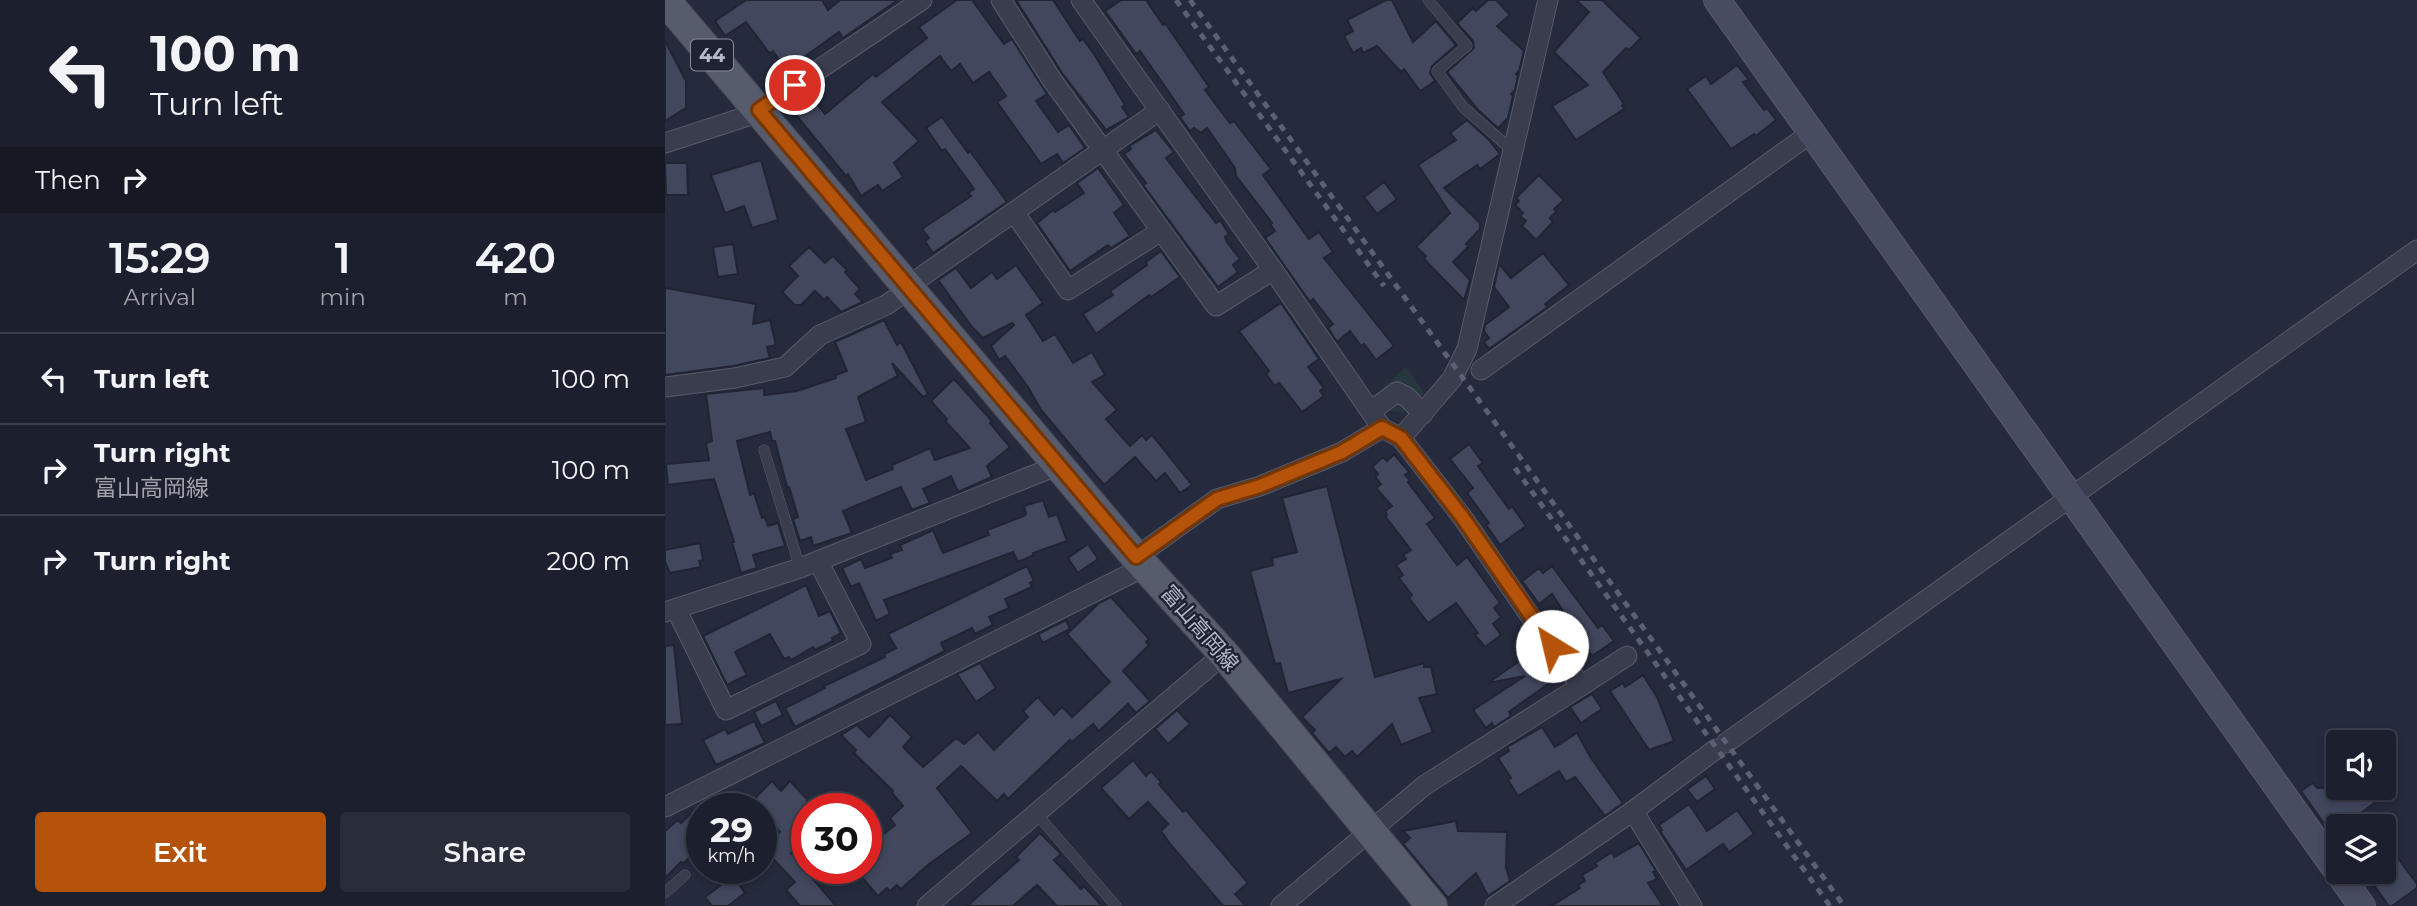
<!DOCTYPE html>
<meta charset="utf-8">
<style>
:root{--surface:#1c202e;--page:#292d3a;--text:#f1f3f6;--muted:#a0a3aa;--line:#3a3e4a;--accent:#b45309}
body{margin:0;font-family:Montserrat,"Noto Sans JP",sans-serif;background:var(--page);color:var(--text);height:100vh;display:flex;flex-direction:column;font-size:26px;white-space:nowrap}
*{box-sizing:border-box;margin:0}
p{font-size:23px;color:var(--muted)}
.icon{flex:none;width:38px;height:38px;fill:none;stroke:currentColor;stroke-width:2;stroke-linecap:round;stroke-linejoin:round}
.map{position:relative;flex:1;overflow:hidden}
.side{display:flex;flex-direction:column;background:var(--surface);width:665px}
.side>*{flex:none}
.hud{background:#1c202e;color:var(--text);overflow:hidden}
.tools{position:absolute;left:1661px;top:730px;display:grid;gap:14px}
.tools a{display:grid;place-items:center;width:70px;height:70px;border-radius:7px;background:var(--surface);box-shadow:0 4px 10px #0003,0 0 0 2px var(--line);font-size:35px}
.speed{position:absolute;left:21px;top:793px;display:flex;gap:14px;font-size:35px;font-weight:700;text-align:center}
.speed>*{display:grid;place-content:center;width:91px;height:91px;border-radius:50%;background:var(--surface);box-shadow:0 4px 10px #0003,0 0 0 2px var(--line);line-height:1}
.speed small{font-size:18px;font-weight:400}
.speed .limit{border:10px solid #d22;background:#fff;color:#111}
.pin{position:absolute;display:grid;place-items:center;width:60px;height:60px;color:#fff;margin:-30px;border:4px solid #fff;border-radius:50%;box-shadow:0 2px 7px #0007}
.me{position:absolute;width:77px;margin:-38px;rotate:324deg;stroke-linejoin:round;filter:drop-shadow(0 0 5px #0008)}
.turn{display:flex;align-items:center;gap:24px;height:147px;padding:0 35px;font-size:32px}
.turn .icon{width:91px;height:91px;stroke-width:2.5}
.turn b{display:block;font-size:49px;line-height:60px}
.then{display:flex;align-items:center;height:66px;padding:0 35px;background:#0003;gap:14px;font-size:26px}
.eta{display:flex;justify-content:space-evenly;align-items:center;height:119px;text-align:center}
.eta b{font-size:42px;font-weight:600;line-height:49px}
.primary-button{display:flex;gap:14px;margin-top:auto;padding:14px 35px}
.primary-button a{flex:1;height:80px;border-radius:7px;background:var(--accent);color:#fff;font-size:28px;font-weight:600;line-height:80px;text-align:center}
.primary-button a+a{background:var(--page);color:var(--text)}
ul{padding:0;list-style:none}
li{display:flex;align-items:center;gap:21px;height:91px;padding:0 35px;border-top:2px solid var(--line)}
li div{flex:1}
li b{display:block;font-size:26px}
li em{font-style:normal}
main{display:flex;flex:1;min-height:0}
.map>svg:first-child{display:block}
.green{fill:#27373e}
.building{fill:#41475d;stroke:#202434;stroke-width:2}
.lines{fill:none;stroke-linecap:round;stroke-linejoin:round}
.lane-casing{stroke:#575b6b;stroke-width:11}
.street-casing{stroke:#575b6b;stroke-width:21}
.secondary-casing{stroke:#575b6b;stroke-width:28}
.primary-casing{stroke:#424656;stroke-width:32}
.lane{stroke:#393d4d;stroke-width:10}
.street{stroke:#393d4d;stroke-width:19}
.secondary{stroke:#474c60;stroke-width:26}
.primary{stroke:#575c6d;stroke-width:30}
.rail{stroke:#5b6174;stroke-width:5;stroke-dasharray:7 7;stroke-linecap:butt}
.route-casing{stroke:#753606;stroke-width:18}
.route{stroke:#b45309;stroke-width:12}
.labels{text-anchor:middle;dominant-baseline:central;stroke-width:5;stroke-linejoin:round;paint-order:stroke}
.shield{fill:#1e2232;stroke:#888c9b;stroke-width:2}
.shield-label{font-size:19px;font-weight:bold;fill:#b5b9c8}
.street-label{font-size:21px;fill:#b5b9c8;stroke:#1e2232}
</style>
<main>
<section class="side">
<div class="hud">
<div class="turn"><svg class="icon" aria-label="left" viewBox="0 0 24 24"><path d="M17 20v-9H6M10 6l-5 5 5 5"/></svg><div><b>100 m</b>Turn left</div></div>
<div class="then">Then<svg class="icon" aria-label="right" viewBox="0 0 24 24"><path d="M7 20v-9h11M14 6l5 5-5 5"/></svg></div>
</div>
<div class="eta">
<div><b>15:29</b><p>Arrival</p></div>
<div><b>1</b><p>min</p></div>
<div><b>420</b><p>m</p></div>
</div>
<ul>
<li><svg class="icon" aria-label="left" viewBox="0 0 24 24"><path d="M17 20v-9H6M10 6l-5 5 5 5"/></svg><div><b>Turn left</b></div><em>100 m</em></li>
<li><svg class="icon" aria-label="right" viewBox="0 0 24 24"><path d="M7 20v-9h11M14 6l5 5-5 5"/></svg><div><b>Turn right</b><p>富山高岡線</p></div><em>100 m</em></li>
<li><svg class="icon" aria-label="right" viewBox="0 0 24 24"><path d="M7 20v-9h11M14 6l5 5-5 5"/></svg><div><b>Turn right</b></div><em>200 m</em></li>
</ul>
<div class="primary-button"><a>Exit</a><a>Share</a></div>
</section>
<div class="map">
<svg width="1752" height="906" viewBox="0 0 1752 906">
<rect width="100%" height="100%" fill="#252b3d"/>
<path class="green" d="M741 367 759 393 738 413C723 411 716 409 708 396Z"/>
<g class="building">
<path d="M81 0H157L163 10 175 0H233L178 38 174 32 121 70 108 51 105 54 81 22 60 36 50 21Z"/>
<path d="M292 0H307L339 44 347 39 382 94 371 101 393 132 404 125 420 148 398 163 392 154 376 164 332 102 341 96 324 72 308 83 295 64 286 71 275 56 217 102 254 141 229 163 238 177 217 191 213 185 196 196 183 174 181 176 126 109 145 95 160 114 208 74 211 77 262 38 254 27Z"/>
<path d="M351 0H388L415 41 418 39 429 54 460 105 457 107 464 117 441 130 397 73Z"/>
<path d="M456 0H481L498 25 500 23 544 87 540 90 565 123 569 121 606 169 598 175 644 239 654 232 668 252 659 258 729 346 711 360 699 344 696 346 685 331 672 342 663 328 668 324 648 299 645 302 600 238 610 231 605 224 607 223 571 176 570 168 542 128 536 133 529 128 525 131 515 117 519 114 494 78 475 51 471 54 440 11Z"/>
<path d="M721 0H727L748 42 771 21 791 45 767 66 765 73 770 81 755 91 739 69 736 72 712 46 698 53 696 48 688 53 679 36 688 31 682 20Z"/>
<path d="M823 0H831L845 15 832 26 859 51 854 71 851 74 853 76 850 90 846 94 848 96 843 118 833 128 814 111 782 72 809 48 808 41 792 23 808 8 811 11Z"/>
<path d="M911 0H937L976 38 964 50 961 48 938 72 959 104 957 106 959 109 911 140 887 106 923 85 889 52 924 12Z"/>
<path d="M0 41 21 81V108L0 121Z"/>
<path d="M1072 65 1084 80 1078 82 1099 110 1102 108 1111 120 1091 136 1089 134 1066 149 1022 89 1041 76 1046 84Z"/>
<path d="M277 117 303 153 305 151 342 202 268 253 260 241 264 238 257 229 306 196 303 193 309 189 280 149 277 151 261 128Z"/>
<path d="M802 120 824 140 835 154 815 169 812 165 779 188 815 223V229L801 244 804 246 788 262 805 280 799 300 759 259 761 256 751 247 785 213 753 165 791 140 785 133Z"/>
<path d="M491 130 509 152 501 158 551 223 555 220 564 234 560 237 562 242 575 259 568 265 573 272 553 287 478 185 481 183 459 154 466 149 464 146Z"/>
<path d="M96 160 113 220 87 228 79 206 60 213 46 175Z"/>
<path d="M0 163H22L23 195H1Z"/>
<path d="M433 168 459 205 449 213 465 236 446 248 443 245 405 271 372 223 388 210 390 212 419 193 412 183Z"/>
<path d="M874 175 899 200 889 209 891 212 885 218 888 222 871 240 857 226 861 221 855 216 858 213 850 205 854 201 851 198Z"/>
<path d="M719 182 732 199 712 214 699 197Z"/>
<path d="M68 244 73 274 53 277 48 247Z"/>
<path d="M144 247 160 263 168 256 182 270 180 272 195 289 190 294 198 302 176 312 162 297 159 300 150 291 136 305H130L117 292 133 276 124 266Z"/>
<path d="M496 251 515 277 486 297 484 295 431 334 418 314 448 295 445 291 482 265 481 262Z"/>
<path d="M878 253 904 285 880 304 883 307 824 349 819 342 824 338 819 331 820 325 844 307 829 287 834 264 846 278Z"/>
<path d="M351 265 378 303 361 315 378 341 390 334 408 363 427 352 440 375 427 382 452 410 441 419 465 446 477 435 481 440 487 435 527 485 515 493 500 473 491 481 470 457 439 485 376 410 363 387 340 356 334 360 326 346 349 325 347 323 318 338 307 327 273 280 291 268 306 288 327 272 332 279Z"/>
<path d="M0 288 91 304 88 324 105 320 111 345 102 347 105 358 68 366 0 375Z"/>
<path d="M616 303 654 359 643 367 659 388 655 391 659 396 637 412 614 383 610 386 601 374 604 371 574 331Z"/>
<path d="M219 320 232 345 236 342 263 394 258 397 227 363 233 376 193 397 201 422 181 429 201 480 228 469 227 465 265 448 270 460 305 448 280 421 282 419 279 416 266 401 289 379 327 421 325 423 345 447 322 466 327 477 293 492 286 476 258 489 265 503 247 510 236 487 178 511 187 533 148 546 146 537 135 541 128 519 133 517 124 487H122L110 441H107L105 432 72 441 85 495 89 493 97 518 100 517 103 526 113 523 120 546 88 555 92 568 76 573 67 542H69L49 479 3 485 1 464 44 460 41 443 47 441 41 394 99 388V395L132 391 171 378V375L182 371 170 342Z"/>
<path d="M804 444 818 463 813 466 844 509 847 506 861 526 835 545 821 525 824 523 802 493 808 488 785 459Z"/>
<path d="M729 454 744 472 740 475 745 480 743 482 770 518 762 524 792 565 802 557 835 603 829 608 836 617 828 624 836 635 820 647 810 635 813 633 791 603 763 623 744 598 747 595 734 578 738 575 731 565 741 559 738 555 746 550 720 516 722 515 720 511 727 506 711 488 716 484 710 477 713 474 707 467 718 457 722 461Z"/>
<path d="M662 486 710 677 759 663V667H766L772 694 754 698 768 732 736 745 727 724 692 757 687 751 680 757 671 747 664 753 647 733 650 730 637 717 676 679 623 693 615 663 610 664 585 571 608 565 607 558 632 552 617 498Z"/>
<path d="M378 500 384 517 392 514 402 541 368 553 369 555 353 562 348 552 219 600 225 614 211 621 194 583 186 587 177 568 196 559 200 568 227 558 225 554 237 550 235 545 268 530 278 553 324 535 322 530 359 516 361 514 359 506Z"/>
<path d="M35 543 38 560 34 561 36 567 5 573 0 562V550Z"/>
<path d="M423 544 433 559 413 573 403 558Z"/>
<path d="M362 566 369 581 365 583 367 587 340 599 344 608 324 617 328 625 310 634 307 628 276 643 280 651 130 727 120 708 160 688 159 686 220 657 219 654 231 648 223 634Z"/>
<path d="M887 566 933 628 937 625 949 641 927 656 887 594 874 604 857 581 874 568 878 573Z"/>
<path d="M141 585 154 616 165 611 176 633 167 638 168 641 150 650 148 647 126 660 124 657 119 659 105 634 70 652 82 675 62 685 38 636Z"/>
<path d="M446 597 484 639 481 642 484 645 458 671 485 701 471 713 463 704 434 731 428 724 407 742 405 740 343 799 339 794 332 801 296 766 272 788 307 833 264 864 236 889 232 885 225 891 222 888 213 896 189 868H201V848L230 825 225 818 238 806 227 793 228 791 189 753 191 750 176 735 192 725 204 737 225 715 247 737 238 747 258 767 291 738 299 744 313 732 329 750 363 717 358 711 373 697 389 715 397 707 407 717 445 682 402 634 434 603Z"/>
<path d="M401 620 405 629 378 643 373 634Z"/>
<path d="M9 645 17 724 0 725V646Z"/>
<path d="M857 659 866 672 871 668 883 684 844 712 846 716 829 727 827 723 821 728 808 710 860 676 823 683Z"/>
<path d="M315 663 331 688 311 702 292 674Z"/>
<path d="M978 675 992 697 1009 741 984 750 945 691 958 683 960 687Z"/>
<path d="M927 694 937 709 916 723 905 707Z"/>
<path d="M111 701 118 715 96 726 89 712Z"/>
<path d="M512 710 525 724 503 744 490 729Z"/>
<path d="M89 721 100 743 51 765 38 740 60 729 63 734Z"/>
<path d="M877 727 890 747 912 733 926 758 958 803 940 816 910 777 901 782 894 771 853 796 843 780 846 778 833 758 844 751 842 747Z"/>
<path d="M468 760 481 776 486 771 496 782 494 784 518 812 521 810 583 883 570 894 581 906H558L506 845 496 831 503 824 483 802 464 819 436 788Z"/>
<path d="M1041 776 1050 789 1032 802 1022 789Z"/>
<path d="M107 781 116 791 125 781 142 799V839L126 853 171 906H135L121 890 130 882 98 848 115 832 96 811V808L87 801Z"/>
<path d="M1648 783 1652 788H1730L1678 826H1673V843L1636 791Z"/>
<path d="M1024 804 1042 831 1072 810 1089 834 1064 852 1058 844 1021 870 995 831 997 830 994 825Z"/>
<path d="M29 811 37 819V854L28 862 24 858 18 864 16 862 0 878V831L13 820 16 823Z"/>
<path d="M791 821 793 831 842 832 841 867 845 881 823 896 811 873 783 898 738 844 745 838 738 831Z"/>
<path d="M375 833 396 854 389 860 416 889 419 886 437 906H392L372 885 348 906H302L354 860 351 857Z"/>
<path d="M1718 838 1752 884V888L1727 906H1724L1705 880 1709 877 1705 872H1718Z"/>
<path d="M974 843 991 871 988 872 992 879 983 883 998 906H886L915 888 913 885 920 881 917 875 932 866 930 863 947 852 949 857Z"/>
<path d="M68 876 80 893 63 906H47L40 897Z"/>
</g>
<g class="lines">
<g class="lane-casing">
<g id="lane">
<path d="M763 0 802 46 772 71 798 107 848 151"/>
<path d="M99 450 135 568"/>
<path d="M371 813 451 906"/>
<path d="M0 893 20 875"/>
</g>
</g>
<g class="street-casing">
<g id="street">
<path d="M336 0 387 80 551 306 608 270"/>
<path d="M416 0 608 270 717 428"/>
<path d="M0 143 80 117 94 110 257 0"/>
<path d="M349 212 403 290 496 231"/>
<path d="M243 286 495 110"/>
<path d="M816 370 1146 133"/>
<path d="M0 387 70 378 120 367 155 335 221 305 246 288"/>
<path d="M706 411 732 392 742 397 758 414"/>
<path d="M736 438 787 379 802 349 883 0"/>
<path d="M471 557 552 499 595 486 677 452 717 428 736 438 798 518 872 626 916 686 760 785 616 906"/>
<path d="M11 609 61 710 196 644 153 561"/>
<path d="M0 612 135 568 394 465"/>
<path d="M916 686 962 656"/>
<path d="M1061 743 1752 250"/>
<path d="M0 807 481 566"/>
<path d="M968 811 1051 749"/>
<path d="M262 906 559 654"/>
<path d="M830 906 968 811 1027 906"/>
</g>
</g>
<g class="secondary-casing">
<path id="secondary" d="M1052 0 1697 906"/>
</g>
<g class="primary-casing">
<path id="primary" d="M0 0 471 557 559 654 767 906"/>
</g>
<use href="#lane" class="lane"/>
<use href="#street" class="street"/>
<use href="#secondary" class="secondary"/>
<use href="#primary" class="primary"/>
<g class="rail">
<path d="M511 0 719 286"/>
<path d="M525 0 1179 906"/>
<path d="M850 468 1165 906"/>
</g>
</g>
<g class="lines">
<g class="route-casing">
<path id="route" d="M130 85 94 110 471 557 552 499 595 486 677 452 717 428 736 438 798 518 887 646"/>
</g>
<use href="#route" class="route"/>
</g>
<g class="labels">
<rect class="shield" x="26" y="39.5" width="42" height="31" rx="5"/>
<g class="shield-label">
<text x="47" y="55">44</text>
</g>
<g class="street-label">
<text transform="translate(535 628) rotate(49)">富山高岡線</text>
</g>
</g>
</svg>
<div class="tools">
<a><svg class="icon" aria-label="sound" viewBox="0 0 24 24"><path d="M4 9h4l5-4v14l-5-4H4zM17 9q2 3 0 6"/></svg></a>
<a><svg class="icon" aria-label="layers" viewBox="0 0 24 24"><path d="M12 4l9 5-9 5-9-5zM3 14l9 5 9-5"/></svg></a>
</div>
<div class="speed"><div>29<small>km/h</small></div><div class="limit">30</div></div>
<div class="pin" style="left:130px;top:85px;background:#d93025"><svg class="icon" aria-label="arrive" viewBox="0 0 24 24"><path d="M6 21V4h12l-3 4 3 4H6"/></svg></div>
<svg class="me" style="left:887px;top:646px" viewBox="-20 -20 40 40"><circle r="19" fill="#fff"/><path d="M0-13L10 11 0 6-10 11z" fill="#b45309"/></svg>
</div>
</main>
